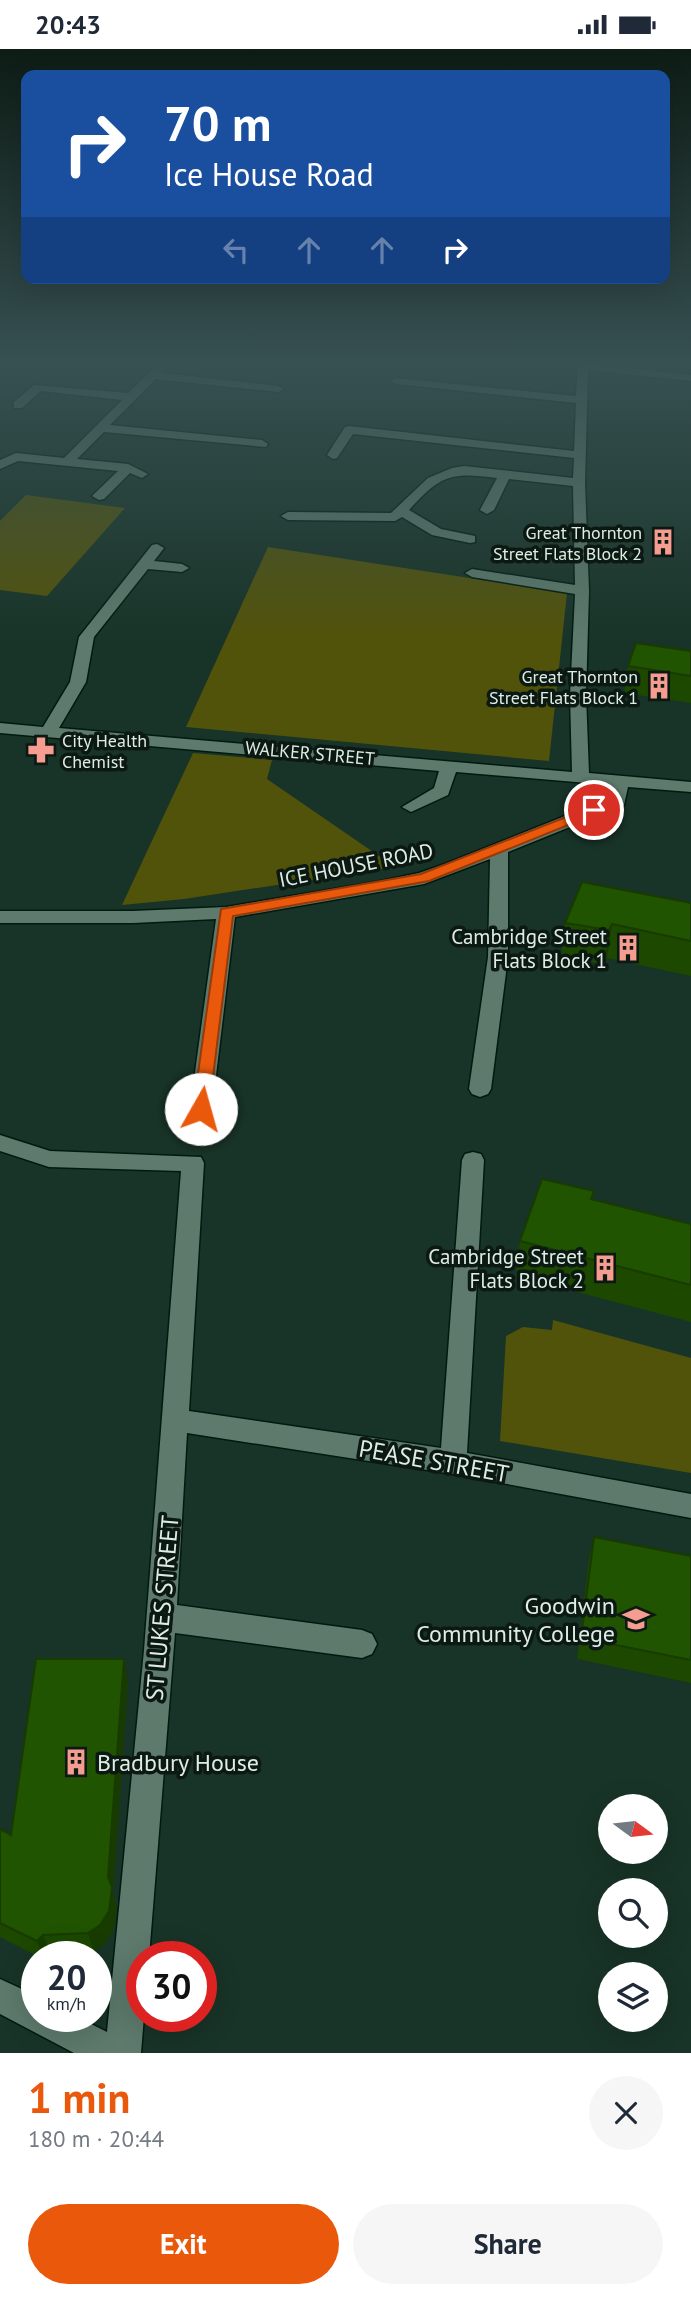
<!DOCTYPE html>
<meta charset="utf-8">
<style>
:root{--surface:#fff;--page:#f6f6f7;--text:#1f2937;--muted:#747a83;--accent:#ea580c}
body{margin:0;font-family:"PT Sans",sans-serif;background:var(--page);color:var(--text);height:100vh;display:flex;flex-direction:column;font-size:26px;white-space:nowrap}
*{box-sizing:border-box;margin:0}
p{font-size:23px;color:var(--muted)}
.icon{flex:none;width:38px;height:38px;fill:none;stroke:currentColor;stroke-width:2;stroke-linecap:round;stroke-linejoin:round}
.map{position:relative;height:2004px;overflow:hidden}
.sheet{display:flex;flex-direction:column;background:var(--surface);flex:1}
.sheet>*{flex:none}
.hud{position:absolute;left:21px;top:21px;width:649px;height:214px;border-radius:14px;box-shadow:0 7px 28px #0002;background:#1a4fa0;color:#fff;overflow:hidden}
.needle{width:46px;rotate:105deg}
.controls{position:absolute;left:598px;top:1745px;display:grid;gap:14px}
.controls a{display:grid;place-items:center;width:70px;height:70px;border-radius:50%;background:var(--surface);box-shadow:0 7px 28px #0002;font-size:35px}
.speed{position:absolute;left:21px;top:1892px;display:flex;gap:14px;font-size:35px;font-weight:700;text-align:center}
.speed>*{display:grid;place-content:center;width:91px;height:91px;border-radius:50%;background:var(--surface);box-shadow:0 7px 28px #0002;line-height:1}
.speed small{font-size:18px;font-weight:400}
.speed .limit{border:10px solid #d22;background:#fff;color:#111}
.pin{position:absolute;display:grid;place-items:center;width:60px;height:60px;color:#fff;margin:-30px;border:4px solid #fff;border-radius:50%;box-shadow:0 2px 7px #0007}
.me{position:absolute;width:77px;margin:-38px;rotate:7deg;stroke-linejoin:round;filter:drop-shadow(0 0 5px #0008)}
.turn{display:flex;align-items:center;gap:24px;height:147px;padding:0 28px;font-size:32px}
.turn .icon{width:91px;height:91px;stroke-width:2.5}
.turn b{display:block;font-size:49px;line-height:60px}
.lanes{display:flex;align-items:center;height:66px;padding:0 28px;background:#0003;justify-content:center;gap:35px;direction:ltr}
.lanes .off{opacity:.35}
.round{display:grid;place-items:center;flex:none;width:74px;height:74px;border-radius:37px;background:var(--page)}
.summary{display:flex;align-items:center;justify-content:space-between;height:119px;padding:0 28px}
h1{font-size:42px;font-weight:600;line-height:52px;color:var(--accent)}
.primary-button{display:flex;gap:14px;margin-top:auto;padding:14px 28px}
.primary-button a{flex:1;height:80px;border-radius:42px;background:var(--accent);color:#fff;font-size:28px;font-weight:600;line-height:80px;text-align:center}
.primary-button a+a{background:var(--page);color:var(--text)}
.status{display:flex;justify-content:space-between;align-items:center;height:49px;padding:0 35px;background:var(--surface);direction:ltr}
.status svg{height:19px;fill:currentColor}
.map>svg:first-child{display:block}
.built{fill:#1a3e2f}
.green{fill:#52530a}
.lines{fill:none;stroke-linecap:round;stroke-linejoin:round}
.street-casing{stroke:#011a10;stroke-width:3}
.street{fill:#5d7a6c;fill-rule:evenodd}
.wall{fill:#1c4800}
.shaded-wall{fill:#173b00}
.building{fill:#215400;stroke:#173b00;stroke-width:2}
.route{fill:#ea580c;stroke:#983908;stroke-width:2}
.labels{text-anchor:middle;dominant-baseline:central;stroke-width:7;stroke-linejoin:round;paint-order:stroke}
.far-poi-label{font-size:18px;fill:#ddede5;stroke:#0c1812;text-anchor:end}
.far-street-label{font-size:18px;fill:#ddede5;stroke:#0c1812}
.street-label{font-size:21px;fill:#ddede5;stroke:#0c1812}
.poi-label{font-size:21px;fill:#ddede5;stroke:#0c1812;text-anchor:end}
.near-street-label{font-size:24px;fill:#ddede5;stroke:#0c1812}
.near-poi-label{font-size:24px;fill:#ddede5;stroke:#0c1812;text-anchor:end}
</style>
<div class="status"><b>20:43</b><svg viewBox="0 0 49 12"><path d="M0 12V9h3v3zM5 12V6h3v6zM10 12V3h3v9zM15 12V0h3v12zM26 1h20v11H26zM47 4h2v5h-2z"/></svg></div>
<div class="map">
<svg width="691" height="2004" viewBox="0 0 691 2004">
<rect width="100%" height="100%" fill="#183327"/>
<path class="built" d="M0 313H41L0 349Z"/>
<g class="green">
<path d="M26 446 125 459 47 547 0 541V472Z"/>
<path d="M268 498 567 544 549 712 186 678Z"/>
<path d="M193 704 272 711 267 730 395 818 184 850 122 856Z"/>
<path d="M553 1271 691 1309V1424L500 1392 506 1287 523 1278 552 1281Z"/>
</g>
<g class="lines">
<g class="street-casing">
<g id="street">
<path d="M160 313H172L162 324 278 337 284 340 278 343 156 330 110 376 262 391 268 395 266 398 104 383 77 410 128 415 148 425 142 429 130 424 104 450 99 451 92 447 118 422 18 412 0 420V411L16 404 64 409 122 351 41 342 22 359H14V353L34 336 128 344Z"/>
<path d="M578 313 691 326V332L588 321 585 434 589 542 586 646 589 724 691 733V743L628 738 624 756 508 803V908L491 1040 488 1045 480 1048 472 1045 469 1040 488 908 490 810 424 835 235 868 212 1060 209 1065 201 1068 193 1065 190 1060 216 870 133 874H0V862H133L226 858 376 833 419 824 445 815 610 749 611 736 456 723 448 746 411 763 402 758 434 739 439 722 0 684V674L43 678 70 633 79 588 152 496 157 495 164 499 154 512 182 515 189 519 182 523 148 520 94 588 86 633 59 679 572 723 570 646 575 545 472 528 465 524 472 520 575 536 573 437 509 430 494 461 487 465 480 461 497 429C450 423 441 426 409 461L441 480 475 487V493L470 494 432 486 402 468 395 472 288 471 281 467 288 463 391 464 428 429 452 419 464 417 573 429 574 409 353 385 337 409 333 410 327 406 345 378 349 377 574 402 576 354 396 335 390 332 396 329 576 347Z"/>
<path d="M0 1086 50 1102 201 1108 204 1114 189 1362 441 1399 462 1111 465 1105 473 1103 481 1105 484 1111 467 1404 691 1445V1469L453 1425 187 1384 177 1556 362 1581 372 1585 377 1595 372 1605 362 1609 175 1584 149 1908H142L144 1967 141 2004H74L0 1965V1930L37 1947V1967H75L107 1983 144 1601 181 1122 49 1118 0 1102Z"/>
</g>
</g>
<use href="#street" class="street"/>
</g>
<g class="wall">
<path d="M691 602V654L624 644 628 617Z"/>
<path d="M691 854V927L607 909 604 915 561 908 565 874Z"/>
<path d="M593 1150 691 1175V1273L516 1227 520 1192Z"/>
<path d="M594 1488 691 1507V1634L577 1610 589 1510Z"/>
<path d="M128 1632 113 1845 117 1857 114 1880 106 1894 94 1902 50 1904 46 1908H39L0 1888V1780L11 1786Z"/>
</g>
<g class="shaded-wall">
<path d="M612 875 607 909 604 915 609 881Z"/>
<path d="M124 1610 128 1632 113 1845 117 1857 114 1880 106 1894 94 1902 88 1884 108 1828Z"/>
<path d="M43 1886 50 1904 46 1908H43L37 1892Z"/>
</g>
<g class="building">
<path d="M636 594 691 602V627L628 617Z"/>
<path d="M582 833 691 854V892L612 875 609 881 565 874Z"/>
<path d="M542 1130 594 1142 591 1150 691 1175V1236L520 1192Z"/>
<path d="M594 1488 691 1507V1611L581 1589Z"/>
<path d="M36 1610H124L108 1828 112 1838 109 1862 100 1876 88 1884 43 1886 37 1892 0 1874V1780L11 1786Z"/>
</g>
<linearGradient id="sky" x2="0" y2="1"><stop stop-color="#0d1c15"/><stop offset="0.53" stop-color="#375052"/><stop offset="1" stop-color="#375052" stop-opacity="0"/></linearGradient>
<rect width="691" height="593" fill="url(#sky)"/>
<path class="route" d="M594 757 600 761 598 764 429 832 233 867 209 1060 201 1066 195 1064 193 1060 221 860 421 825Z"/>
<defs>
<g id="building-bare" transform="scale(2.1)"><path d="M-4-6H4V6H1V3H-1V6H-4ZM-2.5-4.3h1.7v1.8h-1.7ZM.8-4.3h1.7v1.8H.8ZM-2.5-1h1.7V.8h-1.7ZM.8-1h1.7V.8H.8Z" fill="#f59d90" stroke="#0c1812" stroke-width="2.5" paint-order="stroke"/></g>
<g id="pharmacy-bare" transform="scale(2.1)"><path d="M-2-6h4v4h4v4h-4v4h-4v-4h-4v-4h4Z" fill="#f59d90" stroke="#0c1812" stroke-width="2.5" paint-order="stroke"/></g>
<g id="university-bare" transform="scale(2.1)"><path d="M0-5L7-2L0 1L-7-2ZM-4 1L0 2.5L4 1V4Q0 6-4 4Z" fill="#f59d90" stroke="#0c1812" stroke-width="2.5" paint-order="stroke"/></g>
</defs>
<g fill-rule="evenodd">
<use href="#building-bare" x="663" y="493"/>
<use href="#building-bare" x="659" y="637"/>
<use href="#pharmacy-bare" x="41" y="701"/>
<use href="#building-bare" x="628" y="899"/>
<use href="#building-bare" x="605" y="1219"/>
<use href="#university-bare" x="636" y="1570"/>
<use href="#building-bare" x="76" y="1713"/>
</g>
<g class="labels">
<g class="far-poi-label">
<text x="642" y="483">Great Thornton<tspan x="642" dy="21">Street Flats Block 2</tspan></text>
<text x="638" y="627">Great Thornton<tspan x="638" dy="21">Street Flats Block 1</tspan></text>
<text x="62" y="691" text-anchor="start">City Health<tspan x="62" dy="21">Chemist</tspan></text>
</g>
<g class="far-street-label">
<text transform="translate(310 704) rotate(5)">WALKER STREET</text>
</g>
<g class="street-label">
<text transform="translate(356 816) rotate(-11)">ICE HOUSE ROAD</text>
</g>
<g class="poi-label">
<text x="607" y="887">Cambridge Street<tspan x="607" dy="24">Flats Block 1</tspan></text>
<text x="584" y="1207">Cambridge Street<tspan x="584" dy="24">Flats Block 2</tspan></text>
</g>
<g class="near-street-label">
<text transform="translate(434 1412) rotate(10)">PEASE STREET</text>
<text transform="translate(162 1559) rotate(-85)">ST LUKES STREET</text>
</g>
<g class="near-poi-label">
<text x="615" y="1556">Goodwin<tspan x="615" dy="28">Community College</tspan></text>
<text x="97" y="1713" text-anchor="start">Bradbury House</text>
</g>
</g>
</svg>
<div class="controls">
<a><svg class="needle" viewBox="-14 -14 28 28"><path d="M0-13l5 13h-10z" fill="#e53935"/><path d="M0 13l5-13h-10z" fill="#747a83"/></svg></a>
<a><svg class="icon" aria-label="search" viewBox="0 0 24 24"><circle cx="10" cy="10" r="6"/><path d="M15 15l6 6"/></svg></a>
<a><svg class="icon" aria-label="layers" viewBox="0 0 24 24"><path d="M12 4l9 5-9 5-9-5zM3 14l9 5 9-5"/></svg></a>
</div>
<div class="speed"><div>20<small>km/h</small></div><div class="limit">30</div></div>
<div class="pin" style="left:594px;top:761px;background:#d93025"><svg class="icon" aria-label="arrive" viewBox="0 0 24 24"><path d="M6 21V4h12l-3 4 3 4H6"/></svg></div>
<svg class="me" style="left:201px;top:1060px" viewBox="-20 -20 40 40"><circle r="19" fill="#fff"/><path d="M0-13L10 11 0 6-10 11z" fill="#ea580c"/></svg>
<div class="hud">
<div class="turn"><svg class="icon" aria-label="right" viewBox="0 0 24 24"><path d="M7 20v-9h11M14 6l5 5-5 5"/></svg><div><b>70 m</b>Ice House Road</div></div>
<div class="lanes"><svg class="icon off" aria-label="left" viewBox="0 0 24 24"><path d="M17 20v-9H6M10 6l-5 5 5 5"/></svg><svg class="icon off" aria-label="ahead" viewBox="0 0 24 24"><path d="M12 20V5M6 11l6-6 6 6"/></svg><svg class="icon off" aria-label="ahead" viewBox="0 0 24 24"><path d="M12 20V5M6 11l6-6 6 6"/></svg><svg class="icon" aria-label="right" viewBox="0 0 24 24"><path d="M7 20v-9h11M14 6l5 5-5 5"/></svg></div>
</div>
</div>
<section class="sheet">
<div class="summary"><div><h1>1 min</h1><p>180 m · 20:44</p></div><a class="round"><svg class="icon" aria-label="close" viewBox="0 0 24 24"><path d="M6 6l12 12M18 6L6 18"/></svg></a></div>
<div class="primary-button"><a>Exit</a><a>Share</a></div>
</section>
